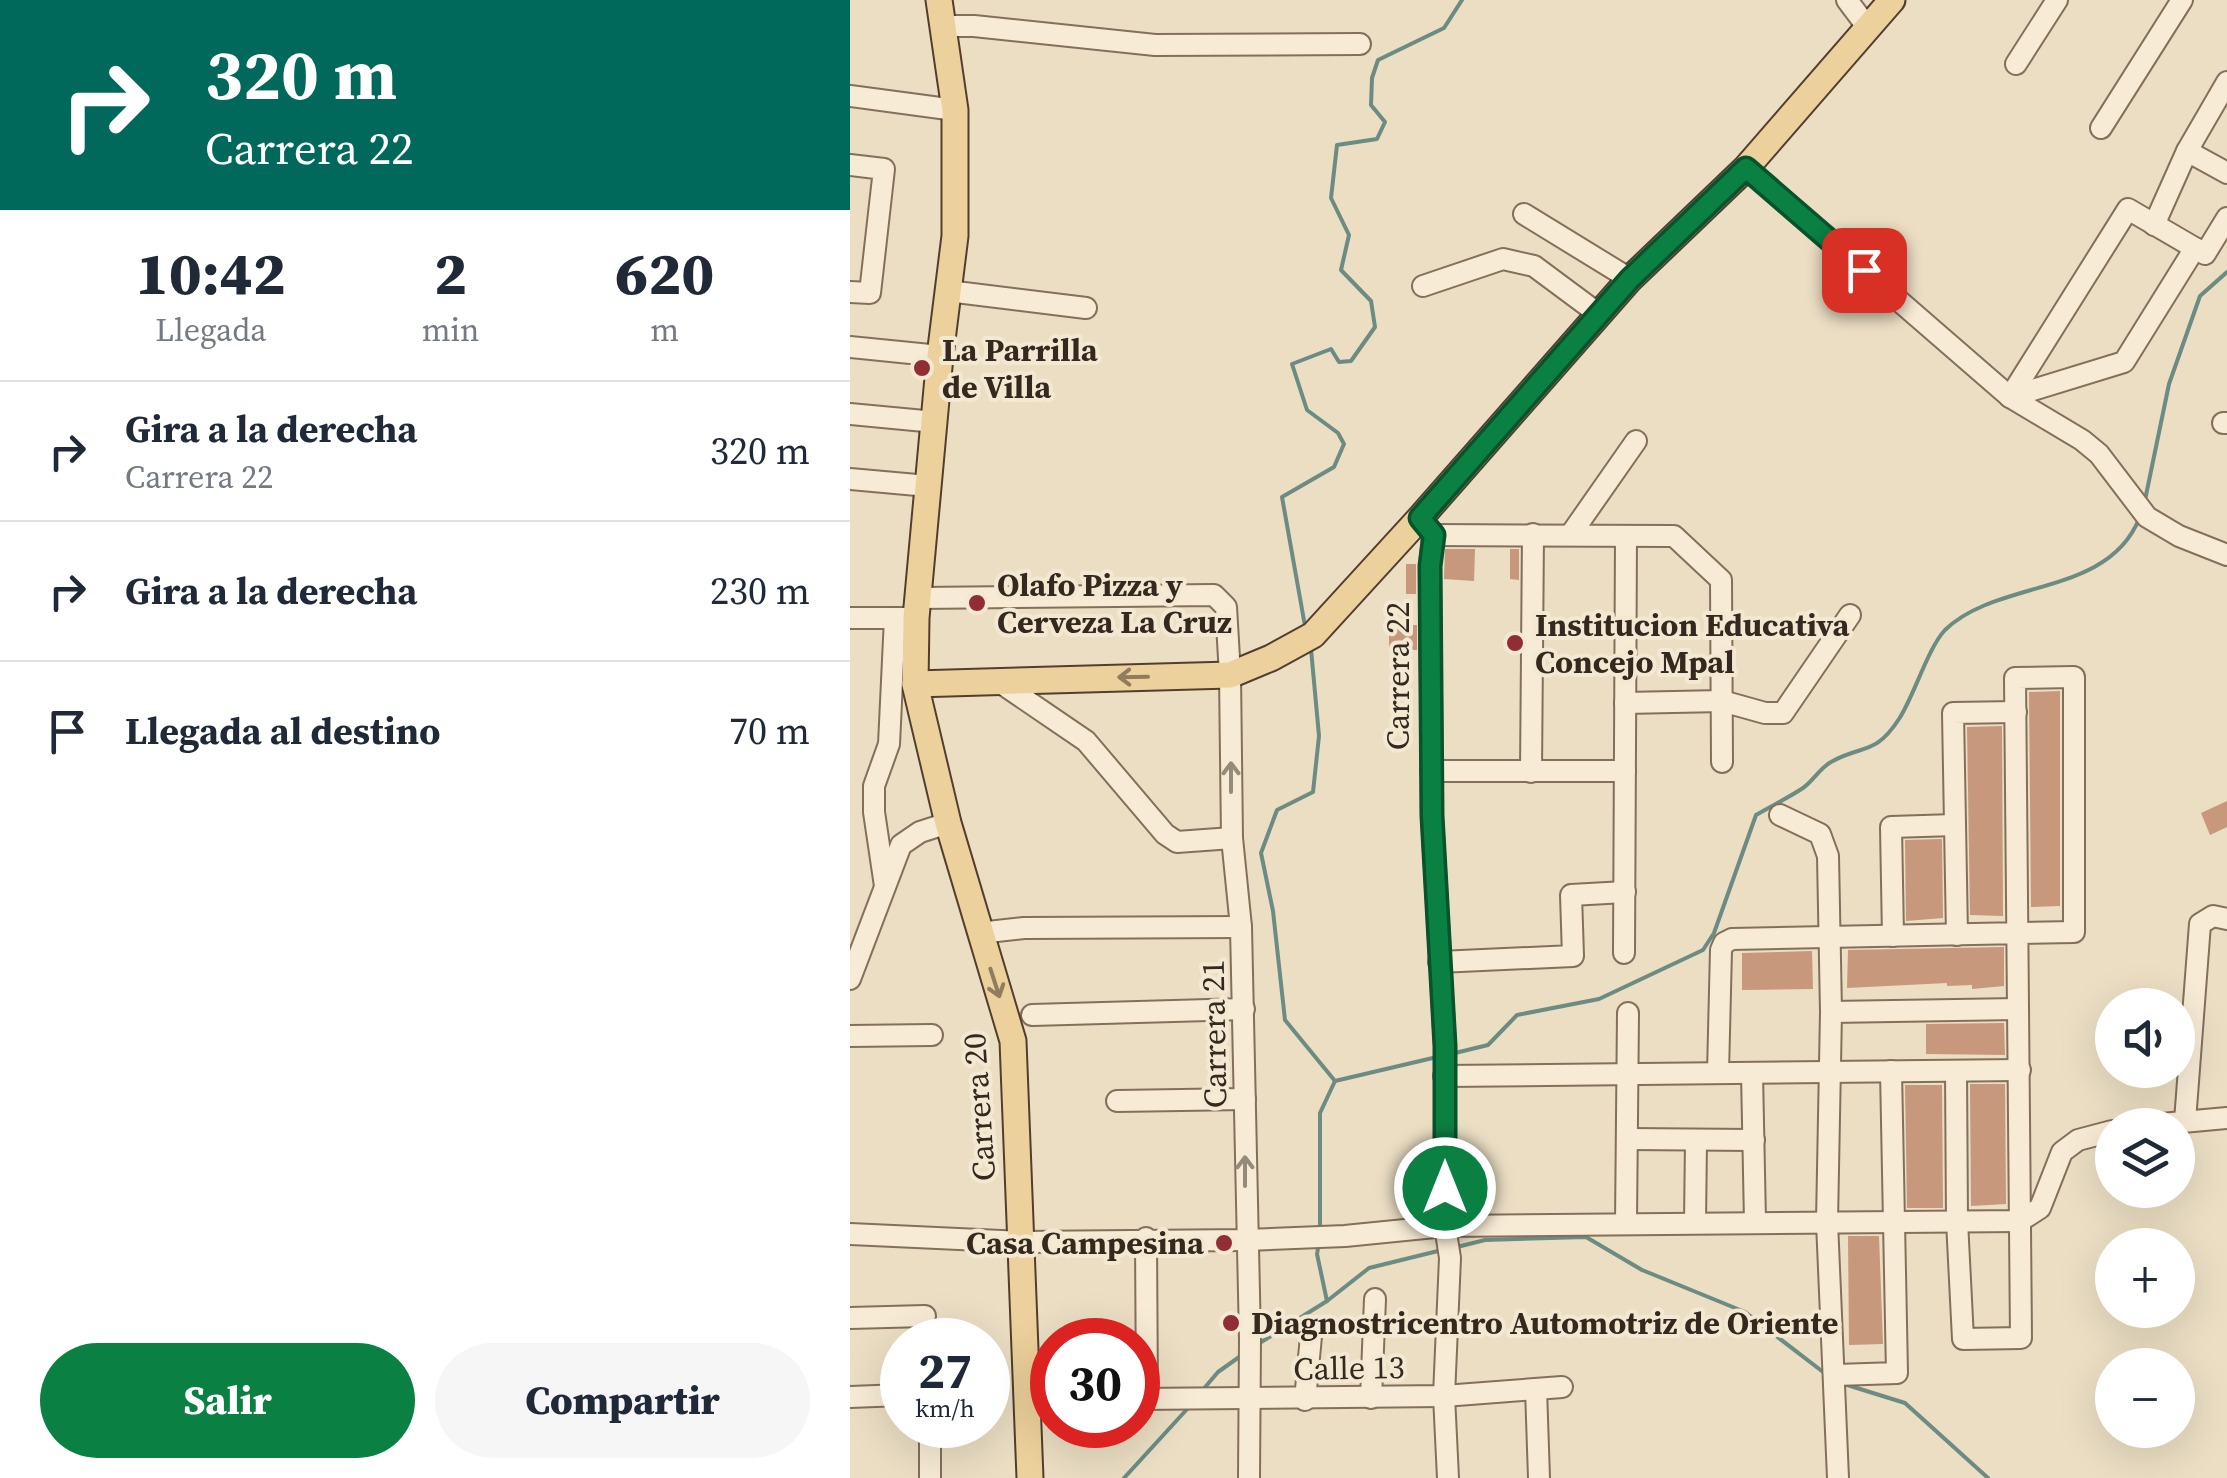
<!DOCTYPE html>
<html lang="es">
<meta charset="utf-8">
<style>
:root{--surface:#fff;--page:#f6f6f7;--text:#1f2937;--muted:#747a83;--line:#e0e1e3;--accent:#0b8043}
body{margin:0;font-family:"Source Serif 4",serif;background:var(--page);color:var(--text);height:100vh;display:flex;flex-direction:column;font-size:38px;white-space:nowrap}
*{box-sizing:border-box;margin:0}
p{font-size:32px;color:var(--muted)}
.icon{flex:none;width:55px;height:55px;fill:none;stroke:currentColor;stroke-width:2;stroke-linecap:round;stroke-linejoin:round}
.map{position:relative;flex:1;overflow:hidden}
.drawer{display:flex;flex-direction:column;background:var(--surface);width:850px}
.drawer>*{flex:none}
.guide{background:#00695c;color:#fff;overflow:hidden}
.buttons{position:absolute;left:1245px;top:988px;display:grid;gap:20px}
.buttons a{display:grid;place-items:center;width:100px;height:100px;border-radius:50%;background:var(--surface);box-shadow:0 10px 40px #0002;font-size:50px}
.speed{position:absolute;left:30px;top:1318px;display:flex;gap:20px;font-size:50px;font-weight:700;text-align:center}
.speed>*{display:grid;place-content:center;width:130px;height:130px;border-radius:50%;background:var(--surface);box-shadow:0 10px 40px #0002;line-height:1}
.speed small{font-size:25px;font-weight:400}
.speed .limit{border:15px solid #d22;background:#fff;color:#111}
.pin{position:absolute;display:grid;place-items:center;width:85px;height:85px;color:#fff;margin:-42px;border-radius:20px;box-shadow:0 5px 15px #0006}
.me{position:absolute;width:110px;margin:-55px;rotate:0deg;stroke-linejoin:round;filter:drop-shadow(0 0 8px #0008)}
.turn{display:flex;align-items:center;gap:35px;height:210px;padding:0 40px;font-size:45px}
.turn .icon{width:130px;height:130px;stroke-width:2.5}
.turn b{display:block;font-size:70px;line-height:85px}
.eta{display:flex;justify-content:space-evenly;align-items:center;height:170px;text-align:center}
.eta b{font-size:60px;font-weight:800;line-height:70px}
.cta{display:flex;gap:20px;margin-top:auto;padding:20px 40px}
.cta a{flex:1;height:115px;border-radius:60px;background:var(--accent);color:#fff;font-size:40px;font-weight:800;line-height:115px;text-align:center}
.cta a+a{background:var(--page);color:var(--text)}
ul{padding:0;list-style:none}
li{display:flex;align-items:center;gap:30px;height:140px;padding:0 40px;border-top:2px solid var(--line)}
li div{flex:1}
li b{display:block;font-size:38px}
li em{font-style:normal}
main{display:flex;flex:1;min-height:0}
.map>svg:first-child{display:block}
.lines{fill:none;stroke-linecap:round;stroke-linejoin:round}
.stream{stroke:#6c8c83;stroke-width:4}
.building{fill:#c7987b}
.minor-casing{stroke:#846f5b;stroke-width:24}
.major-casing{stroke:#523e2f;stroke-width:29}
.minor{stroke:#f7ebd5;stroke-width:20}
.major{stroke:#edd19c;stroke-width:25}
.oneway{stroke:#917c5d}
.oneway2{stroke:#968a7a}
.route-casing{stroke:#07532c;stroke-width:25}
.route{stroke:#0b8043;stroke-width:18}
.poi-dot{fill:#902e33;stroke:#f3e8d2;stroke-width:4}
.labels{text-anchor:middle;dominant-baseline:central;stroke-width:8;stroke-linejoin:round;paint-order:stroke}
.poi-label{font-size:32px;font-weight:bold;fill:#35281e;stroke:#f3e8d2;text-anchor:start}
.street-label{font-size:32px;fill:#35281e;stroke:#f3e8d2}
</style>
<main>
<section class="drawer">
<div class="guide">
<div class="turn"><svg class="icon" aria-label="right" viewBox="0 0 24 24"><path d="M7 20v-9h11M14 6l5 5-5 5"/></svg><div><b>320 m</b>Carrera 22</div></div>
</div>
<div class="eta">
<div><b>10:42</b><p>Llegada</p></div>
<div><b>2</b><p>min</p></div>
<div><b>620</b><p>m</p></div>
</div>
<ul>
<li><svg class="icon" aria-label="right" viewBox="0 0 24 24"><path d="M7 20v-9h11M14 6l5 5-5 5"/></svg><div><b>Gira a la derecha</b><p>Carrera 22</p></div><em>320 m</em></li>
<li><svg class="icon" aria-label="right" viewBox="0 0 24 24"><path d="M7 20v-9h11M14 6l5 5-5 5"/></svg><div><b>Gira a la derecha</b></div><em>230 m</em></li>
<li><svg class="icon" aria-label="arrive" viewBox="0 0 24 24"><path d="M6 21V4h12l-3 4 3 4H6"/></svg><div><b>Llegada al destino</b></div><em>70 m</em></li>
</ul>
<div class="cta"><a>Salir</a><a>Compartir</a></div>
</section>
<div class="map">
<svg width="1377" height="1478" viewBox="0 0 1377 1478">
<rect width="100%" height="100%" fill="#ebdec3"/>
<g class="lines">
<g class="stream">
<path d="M1295 500 1319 384 1350 296 1377 272"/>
<path d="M455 626 432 497 484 467 494 444 488 433 457 410 442 364 481 349 489 362 501 361 525 327 521 301 491 270 499 235 481 198 487 145 527 139 535 122 521 105 522 78 528 60 594 28 612 0"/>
<path d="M461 649 469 736 463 792 427 810 411 853 423 911 435 1020 485 1081"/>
<path d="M601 1054 638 1045 667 1015 749 999 853 950 864 933 906 815C921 806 938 798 953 788 963 781 970 768 981 762 1012 744 1024 757 1049 719 1064 696 1078 648 1095 630 1147 579 1257 597 1289 519"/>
<path d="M485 1081 587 1057"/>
<path d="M470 1228V1113L485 1081"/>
<path d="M469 1243 467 1254 477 1301"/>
<path d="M607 1247 635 1240 736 1237 792 1270 895 1312 977 1375"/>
<path d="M408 1344 477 1301 519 1268 592 1250"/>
<path d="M994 1384 1055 1403 1138 1478"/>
<path d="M351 1392 368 1372 392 1355"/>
<path d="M274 1478 339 1407"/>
</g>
</g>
<g class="building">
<path d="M595 549H625L624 581 594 579Z"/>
<path d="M660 549H669V580L660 579Z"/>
<rect x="556" y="564" width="10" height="30"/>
<rect x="539" y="625" width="28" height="25"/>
<path d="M1210 691V906L1181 907 1179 692Z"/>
<path d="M1152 726 1153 916 1120 915 1117 727Z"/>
<path d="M1377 801V827L1360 835 1351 813Z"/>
<path d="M1092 839 1093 918 1056 921 1055 840Z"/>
<path d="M1154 947V986L1122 989V985L1097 986V983L997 988 998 950Z"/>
<path d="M962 951 963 989 892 990V953Z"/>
<path d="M1154 1023 1155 1055 1076 1054V1024Z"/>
<path d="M1120 1084H1155L1156 1204 1121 1206Z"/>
<path d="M1055 1085H1092L1093 1208H1057Z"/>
<path d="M998 1236H1029L1033 1344 999 1345Z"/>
</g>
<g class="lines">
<g class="minor-casing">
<g id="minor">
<path d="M997 0 1018 28"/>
<path d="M92 26H124L305 45 510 44"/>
<path d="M1166 64 1207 0"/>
<path d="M0 96 105 110"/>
<path d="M1251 128 1332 0"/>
<path d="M1337 151 1377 173"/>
<path d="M0 165 34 169 20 293 0 292"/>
<path d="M896 168 1160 397 1232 440 1249 454 1297 517 1329 536 1377 555"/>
<path d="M674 214 780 279"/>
<path d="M1304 225 1337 151 1377 82"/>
<path d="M573 286 653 259 684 266 750 315"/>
<path d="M98 291 236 308"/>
<path d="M0 347 90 356"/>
<path d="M1160 397 1278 209 1355 254 1377 218"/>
<path d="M1160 397 1274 362 1345 248"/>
<path d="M0 414 85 422"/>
<path d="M1373 423H1377"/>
<path d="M0 479 78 486"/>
<path d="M570 518 583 535 580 566 582 816 595 1046V1226L600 1258 594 1396 598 1478"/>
<path d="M721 534 786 441"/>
<path d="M583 535 824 536 871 580 872 762"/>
<path d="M68 598 364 595 376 607 380 675 382 838 391 927 400 1339 399 1478"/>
<path d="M0 618H59"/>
<path d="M148 681 236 741 315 834 327 842 382 838"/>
<path d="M775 703 872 701 915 713H933L1000 615"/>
<path d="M581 771H775"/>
<path d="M681 772 683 534"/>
<path d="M930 815 970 834 978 856 981 1012 977 1222 988 1478"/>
<path d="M35 886 24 812V786L39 744 45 618"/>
<path d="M129 933 174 928 391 927"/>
<path d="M1107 935 1103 713 1166 712"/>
<path d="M1043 936 1041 827 1105 825"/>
<path d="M774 953 776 537"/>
<path d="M589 962 723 956 721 895 775 892"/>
<path d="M0 979 51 845 70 832 98 823"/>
<path d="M981 1012 1168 1009"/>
<path d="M182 1015 394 1009"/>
<path d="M0 1036 82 1035"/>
<path d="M868 1073 871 950 874 943 882 939 1224 932V677L1165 678 1171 1338 1113 1339 1107 1221 1106 1071"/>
<path d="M902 1073 905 1222"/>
<path d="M594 1076 1170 1070"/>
<path d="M267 1101 395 1099"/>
<path d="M1335 1121 1350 924 1363 916 1377 919"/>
<path d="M1300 1125 1377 1118"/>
<path d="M778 1139 904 1140"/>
<path d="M776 1223 778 1013"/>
<path d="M845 1223 846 1140"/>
<path d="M0 1234 171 1242 396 1240 495 1236 595 1226 1170 1221 1190 1208 1212 1152 1228 1140 1262 1131"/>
<path d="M296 1238 297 1399"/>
<path d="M0 1318 75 1316"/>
<path d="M986 1375 1047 1373 1041 1071"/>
<path d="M686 1389 689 1478"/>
<path d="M0 1397 52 1395"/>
<path d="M521 1398 525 1299"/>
<path d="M288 1399 594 1396 712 1387"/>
<path d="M455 1400 461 1336"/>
<path d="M175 1401 202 1400"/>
<path d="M80 1435V1478"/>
</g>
</g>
<g class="major-casing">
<g id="major">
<path d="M89 0 105 110V236L90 356 66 618 65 684 98 823 163 1041 180 1478"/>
<path d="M65 684 380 675 421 658 463 635 570 518 780 279 896 168 1042 0"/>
</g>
</g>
<use href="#minor" class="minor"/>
<use href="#major" class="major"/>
</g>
<defs><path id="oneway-shaft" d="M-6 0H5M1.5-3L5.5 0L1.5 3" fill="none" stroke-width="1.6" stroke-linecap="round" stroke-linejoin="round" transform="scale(2.5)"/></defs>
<g class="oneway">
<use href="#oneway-shaft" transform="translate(283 677) rotate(179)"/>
<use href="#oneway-shaft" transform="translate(145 983) rotate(72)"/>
</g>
<g class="oneway2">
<use href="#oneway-shaft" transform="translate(381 777) rotate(-90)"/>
<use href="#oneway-shaft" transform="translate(395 1171) rotate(-90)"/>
</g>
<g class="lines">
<g class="route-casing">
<path id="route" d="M595 1188V1046L582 816 580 566 584 535 570 518 780 279 896 168 1014 270"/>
</g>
<use href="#route" class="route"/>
</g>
<g class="poi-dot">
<circle cx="72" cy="368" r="10"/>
<circle cx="127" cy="603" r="10"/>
<circle cx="665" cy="643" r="10"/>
<circle cx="374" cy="1243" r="10"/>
<circle cx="381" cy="1323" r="10"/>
</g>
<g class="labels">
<g class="poi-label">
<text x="92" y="350">La Parrilla<tspan x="92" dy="37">de Villa</tspan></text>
<text x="147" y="585">Olafo Pizza y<tspan x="147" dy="37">Cerveza La Cruz</tspan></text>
<text x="685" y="625">Institucion Educativa<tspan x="685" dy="37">Concejo Mpal</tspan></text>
<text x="354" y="1243" text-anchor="end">Casa Campesina</text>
<text x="401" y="1323">Diagnostricentro Automotriz de Oriente</text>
</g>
<g class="street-label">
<text transform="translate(548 676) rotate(-90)">Carrera 22</text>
<text transform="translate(364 1034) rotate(-91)">Carrera 21</text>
<text transform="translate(129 1107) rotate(-94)">Carrera 20</text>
<text transform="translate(499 1368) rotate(-1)">Calle 13</text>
</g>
</g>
</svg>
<div class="buttons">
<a><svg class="icon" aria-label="sound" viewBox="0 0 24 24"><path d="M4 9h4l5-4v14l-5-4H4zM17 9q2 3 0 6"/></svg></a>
<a><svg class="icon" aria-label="layers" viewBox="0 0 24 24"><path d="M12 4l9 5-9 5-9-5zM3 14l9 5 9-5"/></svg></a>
<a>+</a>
<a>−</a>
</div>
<div class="speed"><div>27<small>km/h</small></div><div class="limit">30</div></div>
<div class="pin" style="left:1014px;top:270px;background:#d93025"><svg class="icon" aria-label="arrive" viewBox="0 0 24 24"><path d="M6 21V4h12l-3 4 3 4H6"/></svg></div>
<svg class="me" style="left:595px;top:1188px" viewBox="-20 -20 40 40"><circle r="17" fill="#0b8043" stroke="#fff" stroke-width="3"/><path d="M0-11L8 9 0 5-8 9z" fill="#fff"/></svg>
</div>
</main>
